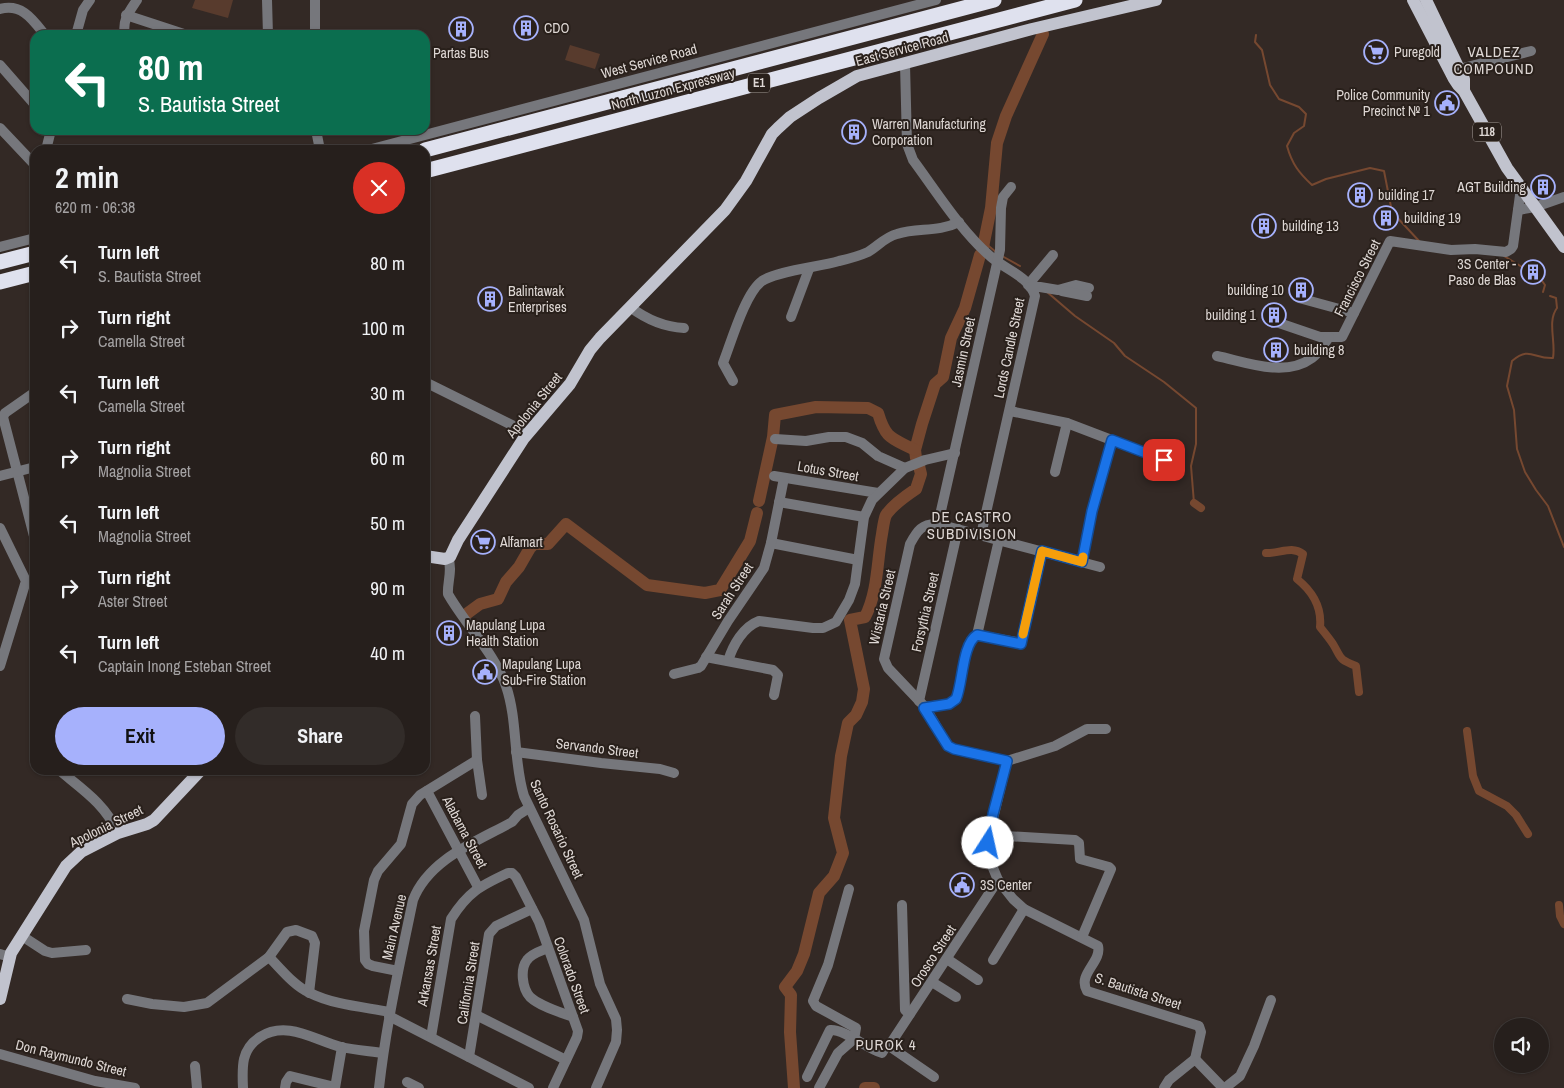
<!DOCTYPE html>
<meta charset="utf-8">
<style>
:root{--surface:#261f1c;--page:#322c29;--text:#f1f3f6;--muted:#a4a2a3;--line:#423d3b;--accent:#a6b1fc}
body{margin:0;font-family:"Archivo Narrow",sans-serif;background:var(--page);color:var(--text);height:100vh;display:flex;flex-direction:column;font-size:19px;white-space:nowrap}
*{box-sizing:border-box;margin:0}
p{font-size:16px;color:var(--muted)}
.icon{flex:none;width:28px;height:28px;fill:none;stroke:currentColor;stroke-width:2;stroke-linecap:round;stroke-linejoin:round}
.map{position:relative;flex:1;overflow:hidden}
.drawer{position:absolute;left:30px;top:145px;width:400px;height:630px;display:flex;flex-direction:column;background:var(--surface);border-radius:15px;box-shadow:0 1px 4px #0004,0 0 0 1px var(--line)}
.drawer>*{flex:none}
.banner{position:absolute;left:30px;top:30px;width:400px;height:105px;border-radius:15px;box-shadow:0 1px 4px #0004,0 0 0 1px var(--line);background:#0b6e4f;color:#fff;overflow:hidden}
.fabs{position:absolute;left:1494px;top:1018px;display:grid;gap:10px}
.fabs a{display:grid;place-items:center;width:55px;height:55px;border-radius:50%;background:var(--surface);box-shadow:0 1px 4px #0004,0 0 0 1px var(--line);font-size:25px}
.pin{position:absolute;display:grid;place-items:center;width:42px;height:42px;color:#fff;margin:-21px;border-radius:10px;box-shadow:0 2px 8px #0006}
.me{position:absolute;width:55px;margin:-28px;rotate:10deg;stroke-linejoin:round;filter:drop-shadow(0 0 4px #0008)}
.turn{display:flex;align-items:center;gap:18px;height:105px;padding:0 25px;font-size:22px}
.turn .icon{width:65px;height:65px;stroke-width:2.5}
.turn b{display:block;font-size:35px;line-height:42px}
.round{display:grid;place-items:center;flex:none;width:52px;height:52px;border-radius:26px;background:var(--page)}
.overview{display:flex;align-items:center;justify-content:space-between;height:85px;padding:0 25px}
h1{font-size:30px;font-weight:700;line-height:38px}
.cta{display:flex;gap:10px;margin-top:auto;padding:10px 25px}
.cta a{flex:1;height:58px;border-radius:30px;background:var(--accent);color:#111;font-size:20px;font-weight:700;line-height:58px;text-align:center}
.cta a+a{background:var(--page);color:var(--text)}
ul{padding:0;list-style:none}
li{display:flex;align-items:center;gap:15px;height:65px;padding:0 25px}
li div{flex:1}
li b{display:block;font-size:19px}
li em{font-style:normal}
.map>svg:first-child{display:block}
.green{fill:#583b2d}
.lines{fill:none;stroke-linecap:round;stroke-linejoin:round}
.stream{stroke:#764830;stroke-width:2}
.canal{stroke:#764830;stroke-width:8}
.river{stroke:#764830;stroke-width:12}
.minor{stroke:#76777c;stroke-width:10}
.major{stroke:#c1c3ce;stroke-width:12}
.highway{stroke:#dfe1ee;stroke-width:15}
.route-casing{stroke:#114b97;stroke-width:12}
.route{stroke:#1a73e8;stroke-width:9}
.slow{stroke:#f59e0b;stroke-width:9}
.labels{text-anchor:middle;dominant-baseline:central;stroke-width:4;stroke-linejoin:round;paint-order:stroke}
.shield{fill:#29201b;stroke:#a8a09c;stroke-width:1}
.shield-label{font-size:12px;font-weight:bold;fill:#ded7d4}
.poi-label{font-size:14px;fill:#ded7d4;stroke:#29201b;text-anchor:start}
.street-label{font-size:14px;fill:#ded7d4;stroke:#29201b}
.neighbourhood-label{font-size:15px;letter-spacing:1px;fill:#ded7d4;stroke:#29201b}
</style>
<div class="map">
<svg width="1564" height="1088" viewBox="0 0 1564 1088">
<rect width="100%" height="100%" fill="#332925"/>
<g class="green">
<path d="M195 0H233L228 18 192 8Z"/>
<path d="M570 45 600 54 595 69 565 60Z"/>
</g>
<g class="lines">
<g class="stream">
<path d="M1256 35 1255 42 1262 50 1270 85 1279 99 1299 107 1306 114 1304 126 1294 133 1287 146C1292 164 1299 173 1312 185L1326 179 1370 168 1384 171 1392 212 1420 242"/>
<path d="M985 243 996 252"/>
<path d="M1002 256 1020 266"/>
<path d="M1504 256 1540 278 1545 285 1543 292"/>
<path d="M1047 292 1075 316 1114 343 1125 356 1164 382 1196 408V444L1191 466 1194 503"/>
<path d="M1550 296 1556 298 1557 308C1547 321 1556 342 1553 358 1533 359 1530 346 1512 361L1507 386 1514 410 1517 449 1525 472 1536 490 1548 506 1564 547"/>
</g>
<g class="canal">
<path d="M1194 503 1201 508"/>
<path d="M1266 553C1280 554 1291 545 1303 554L1297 579C1312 591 1322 607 1320 627 1324 632 1329 638 1333 644 1342 659 1338 659 1356 666L1359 692"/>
<path d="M1467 731 1473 776 1479 791 1507 806 1516 815 1528 834"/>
<path d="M1559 905 1560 916 1564 924"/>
</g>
<g class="river">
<path d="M983 247 991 208 997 143 1006 116 1043 34"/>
<path d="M916 458 915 450 922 424 935 384 943 377 951 338 965 308 980 255"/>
<path d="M759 501 773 437 775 415 816 407 868 408 878 413C886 440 892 438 915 450"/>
<path d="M465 615 480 604 498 599 506 582 519 567 530 548 534 544H548L566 524 647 585 705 593 720 590 750 541 757 513"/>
<path d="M794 1088 790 1032 791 995 785 987 797 971 804 954 819 893 834 876 843 853 834 818 841 756 848 723 856 715 862 702 864 689 850 620 865 617C878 592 877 561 882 534 883 528 884 519 886 515 892 506 907 495 916 489L921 474 919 466"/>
<path d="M865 1088H874"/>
</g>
<g class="minor">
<path d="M267 0 268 35"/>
<path d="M315 0V35"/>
<path d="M0 9C22 3 33 20 45 35"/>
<path d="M126 15 187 35"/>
<path d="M76 35 83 10 90 0"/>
<path d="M125 35C122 20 129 12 137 0"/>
<path d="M905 64 907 144 913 160C936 191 961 231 990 256 1004 269 1029 276 1035 296L981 535"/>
<path d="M0 65 35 105"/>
<path d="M1459 69 1531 51"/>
<path d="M0 128 35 165"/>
<path d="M316 130 320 150"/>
<path d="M46 150 51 130"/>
<path d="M368 150 936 0"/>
<path d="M1518 210 1535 207 1564 197"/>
<path d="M0 247 35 238"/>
<path d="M1028 285 1053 255"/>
<path d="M1030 287H1040L1058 290 1076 285 1089 288"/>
<path d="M1062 291 1087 296"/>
<path d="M1299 298 1354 313"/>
<path d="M630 307C646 319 663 327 684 328"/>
<path d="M791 317 809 269"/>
<path d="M1279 323 1320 337H1342L1390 241 1451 250 1475 249 1506 252 1511 249 1513 246 1521 188"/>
<path d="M1217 356C1246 362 1285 378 1312 358 1319 353 1324 344 1329 337"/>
<path d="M733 381 723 363C731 343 745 293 762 281 777 271 819 267 839 261 848 259 859 256 868 252 878 246 885 237 897 234 918 227 937 233 959 222"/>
<path d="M425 382 528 433"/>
<path d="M35 392 5 413 3 417 35 540"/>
<path d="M1010 411 1067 423 1164 460"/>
<path d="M775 439 806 441 829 437H846L862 443 878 456 905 468"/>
<path d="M1055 472 1067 423"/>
<path d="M0 476 35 467"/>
<path d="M774 476 878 493"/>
<path d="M779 502 864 517"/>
<path d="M938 524 1000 250 1001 208 1003 197 1011 187"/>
<path d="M0 528 26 581 0 666"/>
<path d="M771 543 858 560"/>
<path d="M448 558C453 569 447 583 448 594 465 624 495 654 506 686 518 721 513 761 524 796L584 920 600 984 616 1019 617 1030 616 1042 596 1088"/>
<path d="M1082 562 1092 511 1112 440"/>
<path d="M1100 567 938 524C922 523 917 531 910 544L884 659 888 668 925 707 948 746 954 749 1007 761 1055 746 1087 729H1106"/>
<path d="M977 635 1021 643 1042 551"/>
<path d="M706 657 773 670 778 675 774 695"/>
<path d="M728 661C733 645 743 627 759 621L813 628H823L836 622 849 600 855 584 864 517 872 500 905 468 925 460 955 453"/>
<path d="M674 674 698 668 701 666 728 621 764 568 771 543 784 478"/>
<path d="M919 701 958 529"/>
<path d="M925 707 949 704 956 699C963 683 962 644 977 635L999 540"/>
<path d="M475 716 477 760 482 795"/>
<path d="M516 752 601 763 660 769 674 773"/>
<path d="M1007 761 989 835V857L993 868 998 880 1013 899 1024 909 1098 946C1102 962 1077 974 1087 991L1199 1026 1201 1032 1195 1059"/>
<path d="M59 770C83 790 105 804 118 833"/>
<path d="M427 791 478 887"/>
<path d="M989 835 1075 840 1079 843 1080 859 1109 867 1111 869 1082 937"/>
<path d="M902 905 905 1010 910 1014"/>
<path d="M22 936 45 951 52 953 86 950"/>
<path d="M548 948C541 951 532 953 527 960 520 969 522 988 530 997 541 1007 560 1012 573 1017"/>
<path d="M0 954 10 957"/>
<path d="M269 957C281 969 294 986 310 993 334 1005 364 1007 390 1012"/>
<path d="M947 959 978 980"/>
<path d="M993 960 1024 909"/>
<path d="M398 971 373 966 368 964 365 960 364 931 374 880 378 871 401 844 412 804 420 795 477 760"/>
<path d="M932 982 956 997"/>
<path d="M127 999 152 1004 184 1007 207 1003 269 957 287 932 296 930 312 936 315 943 309 993"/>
<path d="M476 1015 566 1060"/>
<path d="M389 1016 529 1088"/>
<path d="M431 1037 451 919C468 892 480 886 508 873H512L516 877 539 922 578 1031 577 1037 553 1088"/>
<path d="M889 1046 934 1077"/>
<path d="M0 1054 95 1081 135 1088"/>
<path d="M469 1057 489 934 496 926 532 909"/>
<path d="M195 1066 197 1088"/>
<path d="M807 1077 830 1030C845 1029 867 1049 882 1053L885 1048 889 1046 998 880"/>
<path d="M407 1082 419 1088"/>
<path d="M243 1088C242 1067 241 1049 260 1037 287 1020 314 1040 341 1047 354 1050 369 1051 383 1053"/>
<path d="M285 1088 286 1082 290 1076 335 1087"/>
<path d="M335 1088 342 1047"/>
<path d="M379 1088C386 1025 400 962 413 900 429 859 476 842 512 822L518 815 529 808"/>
<path d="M819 1088 838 1053 854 1039 856 1028 816 1006 813 1001 828 965 849 889"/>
<path d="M1164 1088 1169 1080 1195 1059 1223 1088"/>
<path d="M1225 1088 1240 1076 1254 1046 1271 1000"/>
</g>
<g class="major">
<path d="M1413 0 1454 79 1458 85 1464 91 1507 168 1564 247"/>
<path d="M1426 0 1464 79V91"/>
<path d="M425 556 445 559 450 557 458 540 524 438 570 384 590 350 600 338 725 210 746 181 772 134 778 128 790 117 819 98 857 76 1032 29 1156 0"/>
<path d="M0 999 11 953 66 866 81 852 118 833 147 824 154 820 201 770"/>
</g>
<g class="highway">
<path d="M425 150 994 0"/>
<path d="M425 171 1075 0"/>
<path d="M0 262 35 253"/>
<path d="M0 282 35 273"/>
</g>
</g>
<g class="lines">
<g class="route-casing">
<path id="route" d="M988 843 993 814 1007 761 954 749 948 746 924 708 949 704 956 699C963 683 962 644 977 635L1021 644 1042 551 1082 562 1092 511 1112 440 1164 460"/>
</g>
<use href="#route" class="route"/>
<path class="slow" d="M1023 634 1042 551 1082 562 1083 557"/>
</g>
<defs>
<g id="building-ring" transform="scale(1.25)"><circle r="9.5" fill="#29201b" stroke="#a6b1fc" stroke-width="1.5"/><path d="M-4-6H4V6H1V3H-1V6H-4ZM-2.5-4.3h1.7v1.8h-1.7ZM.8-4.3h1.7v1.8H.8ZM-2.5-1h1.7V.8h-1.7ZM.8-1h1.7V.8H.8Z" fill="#a6b1fc"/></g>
<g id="supermarket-ring" transform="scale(1.25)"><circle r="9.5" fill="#29201b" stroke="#a6b1fc" stroke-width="1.5"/><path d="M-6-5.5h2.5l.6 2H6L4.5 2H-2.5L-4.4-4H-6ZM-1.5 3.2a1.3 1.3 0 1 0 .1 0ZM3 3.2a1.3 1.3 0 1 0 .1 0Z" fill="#a6b1fc"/></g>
<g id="civic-ring" transform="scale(1.25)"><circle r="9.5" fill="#29201b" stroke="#a6b1fc" stroke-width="1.5"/><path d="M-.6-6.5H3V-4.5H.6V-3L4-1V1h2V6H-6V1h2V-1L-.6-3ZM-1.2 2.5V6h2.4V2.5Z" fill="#a6b1fc"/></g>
</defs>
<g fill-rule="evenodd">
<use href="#building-ring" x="526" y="28"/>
<use href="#building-ring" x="461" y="29"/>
<use href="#supermarket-ring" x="1376" y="52"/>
<use href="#civic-ring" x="1447" y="103"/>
<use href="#building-ring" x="854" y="132"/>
<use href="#building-ring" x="1543" y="187"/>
<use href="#building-ring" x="1360" y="195"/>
<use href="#building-ring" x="1386" y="218"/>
<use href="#building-ring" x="1264" y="226"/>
<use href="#building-ring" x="1533" y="272"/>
<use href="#building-ring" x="1301" y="290"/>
<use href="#building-ring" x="490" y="299"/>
<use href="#building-ring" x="1274" y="315"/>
<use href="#building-ring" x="1276" y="350"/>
<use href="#supermarket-ring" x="483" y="542"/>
<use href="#building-ring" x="449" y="633"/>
<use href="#civic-ring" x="485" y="672"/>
<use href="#civic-ring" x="962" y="885"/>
</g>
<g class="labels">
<g class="shield">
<rect x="748" y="73.5" width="22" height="19" rx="4"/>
<rect x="1473" y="122.5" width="28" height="19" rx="4"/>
</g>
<g class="shield-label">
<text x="759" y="83">E1</text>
<text x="1487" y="132">118</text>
</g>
<g class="poi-label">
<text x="544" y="28">CDO</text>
<text x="1394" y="52">Puregold</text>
<text x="461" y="53" text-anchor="middle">Partas Bus</text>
<text x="1430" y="95" text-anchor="end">Police Community<tspan x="1430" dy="16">Precinct № 1</tspan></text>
<text x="872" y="124">Warren Manufacturing<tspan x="872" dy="16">Corporation</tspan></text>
<text x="1526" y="187" text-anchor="end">AGT Building</text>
<text x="1378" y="195">building 17</text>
<text x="1404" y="218">building 19</text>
<text x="1282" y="226">building 13</text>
<text x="1516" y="264" text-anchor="end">3S Center -<tspan x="1516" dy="16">Paso de Blas</tspan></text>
<text x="1284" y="290" text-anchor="end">building 10</text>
<text x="508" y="291">Balintawak<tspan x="508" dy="16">Enterprises</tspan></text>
<text x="1256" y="315" text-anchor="end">building 1</text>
<text x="1294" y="350">building 8</text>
<text x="500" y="542">Alfamart</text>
<text x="466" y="625">Mapulang Lupa<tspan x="466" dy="16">Health Station</tspan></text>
<text x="502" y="664">Mapulang Lupa<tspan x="502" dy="16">Sub-Fire Station</tspan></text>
<text x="980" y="885">3S Center</text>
</g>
<g class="street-label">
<text transform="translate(902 49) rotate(-15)">East Service Road</text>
<text transform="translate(649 61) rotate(-15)">West Service Road</text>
<text transform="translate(673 89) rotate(-15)">North Luzon Expressway</text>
<text transform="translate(1357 278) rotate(-63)">Francisco Street</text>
<text transform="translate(1009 348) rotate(-78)">Lords Candle Street</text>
<text transform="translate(963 352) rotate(-78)">Jasmin Street</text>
<text transform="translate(534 405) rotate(-51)">Apolonia Street</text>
<text transform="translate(828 471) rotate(10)">Lotus Street</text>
<text transform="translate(732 591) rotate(-57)">Sarah Street</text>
<text transform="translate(882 607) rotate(-77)">Wistaria Street</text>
<text transform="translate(925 612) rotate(-77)">Forsythia Street</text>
<text transform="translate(597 748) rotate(7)">Servando Street</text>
<text transform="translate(106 826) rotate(-26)">Apolonia Street</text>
<text transform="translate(557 829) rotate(65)">Santo Rosario Street</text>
<text transform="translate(465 832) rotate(62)">Alabama Street</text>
<text transform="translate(394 927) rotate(-77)">Main Avenue</text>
<text transform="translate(933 956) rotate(-57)">Orosco Street</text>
<text transform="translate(429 966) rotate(-80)">Arkansas Street</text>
<text transform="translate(572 975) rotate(70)">Colorado Street</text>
<text transform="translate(468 983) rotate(-81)">California Street</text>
<text transform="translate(1138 991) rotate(18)">S. Bautista Street</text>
<text transform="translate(71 1058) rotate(14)">Don Raymundo Street</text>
</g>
<g class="neighbourhood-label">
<text x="1494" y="51">VALDEZ<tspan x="1494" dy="17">COMPOUND</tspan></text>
<text x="972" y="516">DE CASTRO<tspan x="972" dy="17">SUBDIVISION</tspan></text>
<text x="886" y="1044">PUROK 4</text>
</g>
</g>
</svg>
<div class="fabs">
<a><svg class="icon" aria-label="sound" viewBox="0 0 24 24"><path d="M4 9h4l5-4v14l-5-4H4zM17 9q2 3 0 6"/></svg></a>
</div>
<div class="pin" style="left:1164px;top:460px;background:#d93025"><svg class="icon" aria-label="arrive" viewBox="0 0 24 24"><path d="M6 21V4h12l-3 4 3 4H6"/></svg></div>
<svg class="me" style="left:988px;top:843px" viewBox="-20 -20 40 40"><circle r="19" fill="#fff"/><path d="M0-13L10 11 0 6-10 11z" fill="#1a73e8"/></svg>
<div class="banner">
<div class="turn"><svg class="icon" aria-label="left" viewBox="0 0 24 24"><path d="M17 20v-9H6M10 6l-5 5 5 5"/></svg><div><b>80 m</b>S. Bautista Street</div></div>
</div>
<section class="drawer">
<div class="overview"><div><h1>2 min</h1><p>620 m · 06:38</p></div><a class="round" style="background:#d93025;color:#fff"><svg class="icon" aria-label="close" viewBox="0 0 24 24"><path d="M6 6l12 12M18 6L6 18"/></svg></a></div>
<ul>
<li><svg class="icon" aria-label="left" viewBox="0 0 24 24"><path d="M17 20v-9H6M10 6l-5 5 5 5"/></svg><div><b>Turn left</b><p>S. Bautista Street</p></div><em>80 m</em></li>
<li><svg class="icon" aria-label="right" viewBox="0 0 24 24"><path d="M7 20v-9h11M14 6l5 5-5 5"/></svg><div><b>Turn right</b><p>Camella Street</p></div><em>100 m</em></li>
<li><svg class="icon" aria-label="left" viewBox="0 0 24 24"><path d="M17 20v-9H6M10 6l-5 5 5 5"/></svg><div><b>Turn left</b><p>Camella Street</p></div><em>30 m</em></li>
<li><svg class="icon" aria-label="right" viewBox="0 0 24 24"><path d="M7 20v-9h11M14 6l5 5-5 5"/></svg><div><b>Turn right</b><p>Magnolia Street</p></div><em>60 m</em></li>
<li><svg class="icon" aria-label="left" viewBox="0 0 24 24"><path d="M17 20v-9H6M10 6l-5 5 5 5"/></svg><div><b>Turn left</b><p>Magnolia Street</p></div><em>50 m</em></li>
<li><svg class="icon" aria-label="right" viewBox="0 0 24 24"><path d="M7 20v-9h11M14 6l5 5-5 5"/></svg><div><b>Turn right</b><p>Aster Street</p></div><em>90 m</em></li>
<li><svg class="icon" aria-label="left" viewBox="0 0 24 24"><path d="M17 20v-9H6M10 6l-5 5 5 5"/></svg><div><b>Turn left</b><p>Captain Inong Esteban Street</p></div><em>40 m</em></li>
</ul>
<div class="cta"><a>Exit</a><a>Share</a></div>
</section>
</div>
